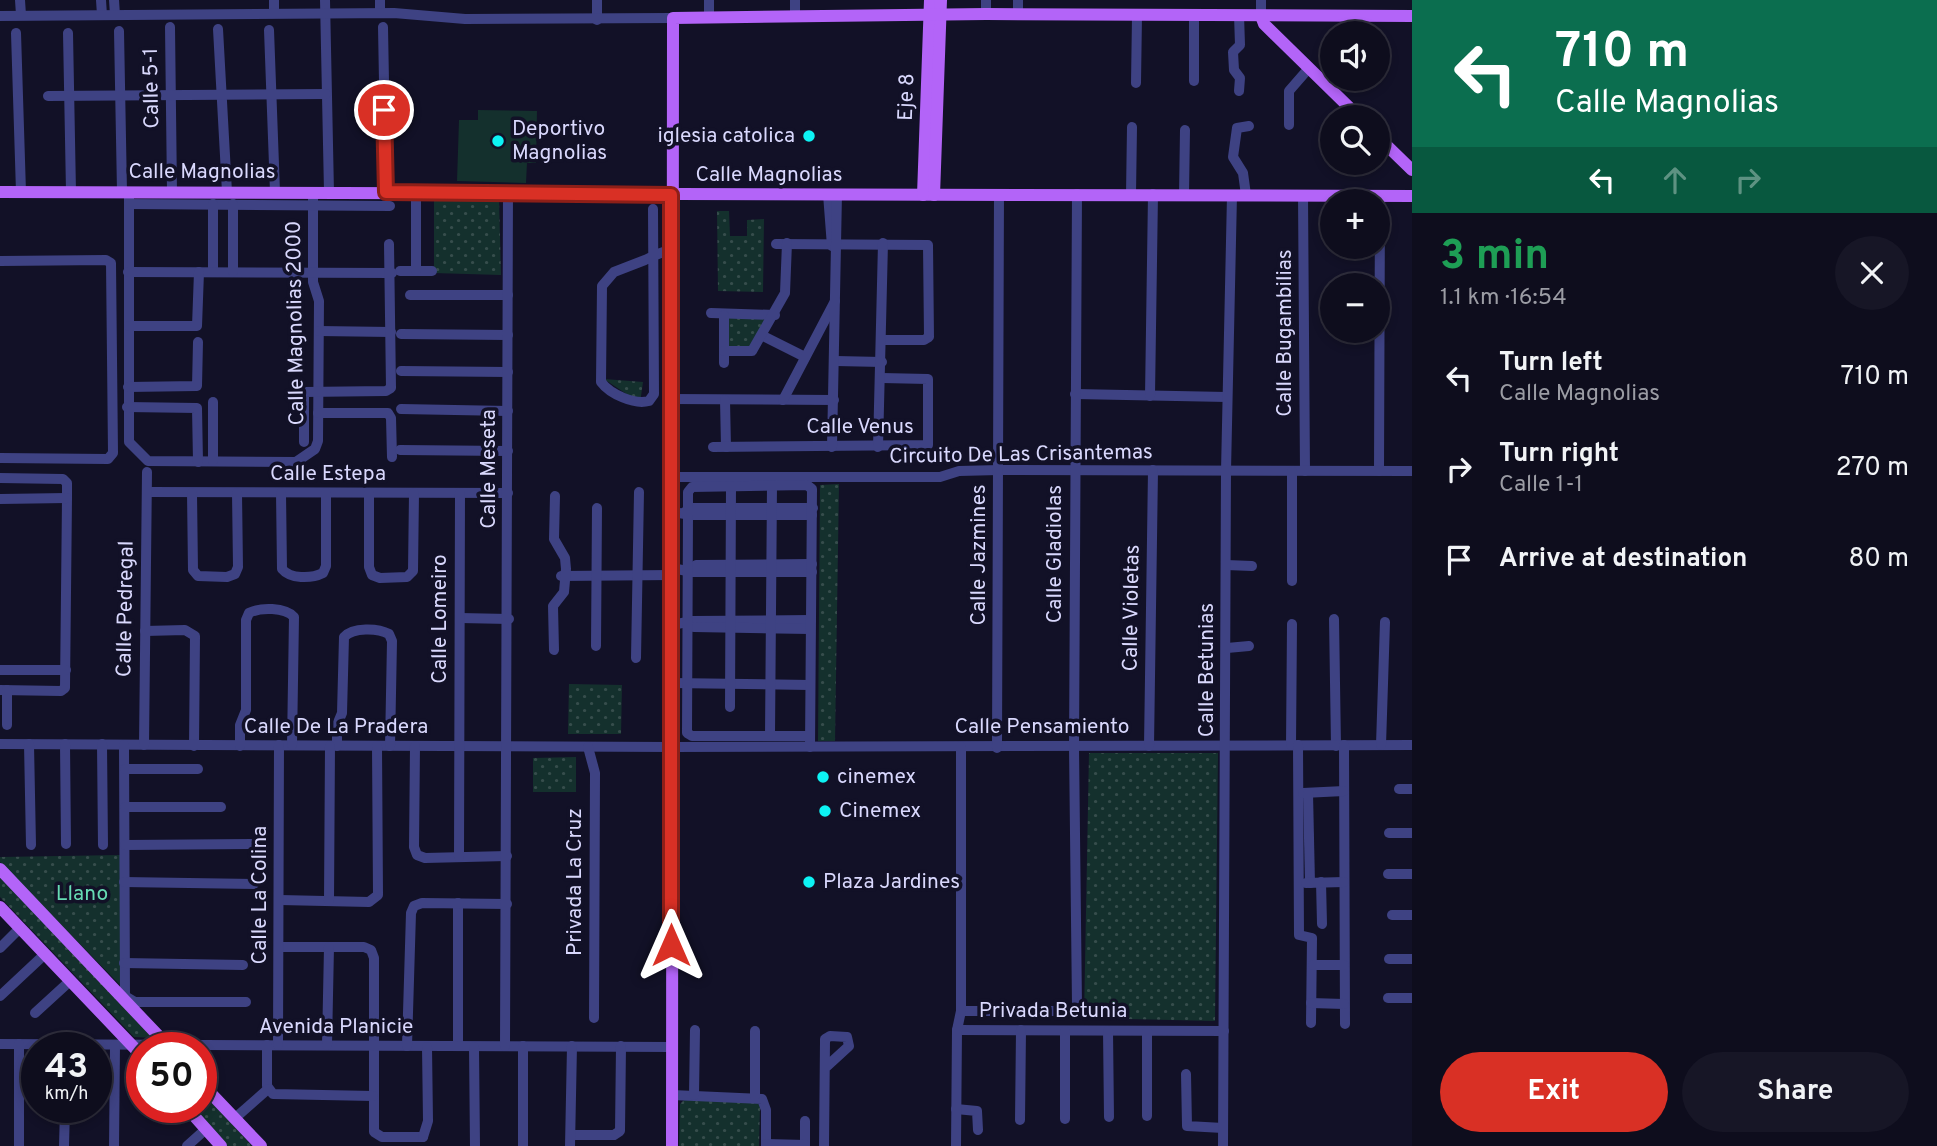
<!DOCTYPE html>
<meta charset="utf-8">
<style>
:root{--surface:#0e0d1d;--page:#171626;--text:#f1f3f6;--muted:#9b9ca4;--line:#2e2d3b;--accent:#d93025}
body{margin:0;font-family:Overpass,sans-serif;background:var(--page);color:var(--text);height:100vh;display:flex;flex-direction:column;font-size:26px;white-space:nowrap}
*{box-sizing:border-box;margin:0}
p{font-size:23px;color:var(--muted)}
.icon{flex:none;width:38px;height:38px;fill:none;stroke:currentColor;stroke-width:2;stroke-linecap:round;stroke-linejoin:round}
.map{position:relative;flex:1;overflow:hidden}
.side{display:flex;flex-direction:column;background:var(--surface);width:525px}
.side>*{flex:none}
.hud{background:#0b6e4f;color:#fff;overflow:hidden}
.tools{position:absolute;left:1320px;top:21px;display:grid;gap:14px}
.tools a{display:grid;place-items:center;width:70px;height:70px;border-radius:50%;background:var(--surface);box-shadow:0 4px 10px #0003,0 0 0 2px var(--line);font-size:35px}
.speed{position:absolute;left:21px;top:1032px;display:flex;gap:14px;font-size:35px;font-weight:700;text-align:center}
.speed>*{display:grid;place-content:center;width:91px;height:91px;border-radius:50%;background:var(--surface);box-shadow:0 4px 10px #0003,0 0 0 2px var(--line);line-height:1}
.speed small{font-size:18px;font-weight:400}
.speed .limit{border:10px solid #d22;background:#fff;color:#111}
.pin{position:absolute;display:grid;place-items:center;width:60px;height:60px;color:#fff;margin:-30px;border:4px solid #fff;border-radius:50%;box-shadow:0 2px 7px #0007}
.me{position:absolute;width:77px;margin:-38px;rotate:0deg;stroke-linejoin:round;filter:drop-shadow(0 0 5px #0008)}
.turn{display:flex;align-items:center;gap:24px;height:147px;padding:0 28px;font-size:32px}
.turn .icon{width:91px;height:91px;stroke-width:2.5}
.turn b{display:block;font-size:49px;line-height:60px}
.lanes{display:flex;align-items:center;height:66px;padding:0 28px;background:#0003;justify-content:center;gap:35px;direction:ltr}
.lanes .off{opacity:.35}
.round{display:grid;place-items:center;flex:none;width:74px;height:74px;border-radius:37px;background:var(--page)}
.head{display:flex;align-items:center;justify-content:space-between;height:119px;padding:0 28px}
h1{font-size:42px;font-weight:700;line-height:52px;color:#1e9e55}
.cta{display:flex;gap:14px;margin-top:auto;padding:14px 28px}
.cta a{flex:1;height:80px;border-radius:42px;background:var(--accent);color:#fff;font-size:28px;font-weight:700;line-height:80px;text-align:center}
.cta a+a{background:var(--page);color:var(--text)}
ul{padding:0;list-style:none}
li{display:flex;align-items:center;gap:21px;height:91px;padding:0 28px}
li div{flex:1}
li b{display:block;font-size:26px}
li em{font-style:normal}
main{display:flex;flex:1;min-height:0}
.map>svg:first-child{display:block}
.grass{fill:url(#grass-dots)}
.pitch{fill:#14302d}
.lines{fill:none;stroke-linecap:round;stroke-linejoin:round}
.minor{stroke:#3e4283;stroke-width:10}
.major{stroke:#b364f8;stroke-width:12}
.route-casing{stroke:#8d1f18;stroke-width:18}
.route{stroke:#d93025;stroke-width:12}
.poi-dot{fill:#0df3f4;stroke:#121127;stroke-width:2.5}
.labels{text-anchor:middle;dominant-baseline:central;stroke-width:7;stroke-linejoin:round;paint-order:stroke}
.street-label{font-size:21px;fill:#d9d8fd;stroke:#121127}
.poi-label{font-size:21px;fill:#d9d8fd;stroke:#121127;text-anchor:start}
.park-label{font-size:21px;fill:#66dbb3;stroke:#121127}
</style>
<main>
<div class="map">
<svg width="1412" height="1146" viewBox="0 0 1412 1146">
<defs>
<pattern id="grass-dots" width="8" height="8" patternUnits="userSpaceOnUse" patternTransform="scale(1.75)"><rect width="8" height="8" fill="#14302d"/><path d="M2 2h.1M6 6h.1" fill="none" stroke="#364d4c" stroke-width="1.8" stroke-linecap="round"/></pattern>
</defs>
<rect width="100%" height="100%" fill="#121127"/>
<g class="grass">
<path d="M499 199 501 275 434 273V201Z"/>
<path d="M717 211H729L730 236H747V220L764 219 763 292 718 291Z"/>
<path d="M772 312 756 354H725L724 315Z"/>
<path d="M604 379 643 382 640 403Z"/>
<path d="M839 484 835 741H818L820 485Z"/>
<path d="M569 684 622 685 621 734H568Z"/>
<path d="M1089 753H1218L1215 1021 1084 1018Z"/>
<path d="M576 757V792H533V758Z"/>
<path d="M120 855V985L0 862V857Z"/>
<path d="M0 875 155 1038 134 1037 0 897Z"/>
<path d="M201 1090 252 1146H227L194 1108H201Z"/>
<path d="M685 1099 756 1100 760 1106 759 1146H679L680 1104Z"/>
</g>
<path class="pitch" d="M478 110 537 111 536 163H527L526 183 457 181 459 120H478Z"/>
<g class="lines">
<g class="minor">
<path d="M20 0 21 15"/>
<path d="M101 0 102 15"/>
<path d="M114 0 115 15"/>
<path d="M274 0V13"/>
<path d="M325 0 329 192"/>
<path d="M380 0V13"/>
<path d="M597 0V20"/>
<path d="M709 0V18"/>
<path d="M986 14V0"/>
<path d="M1018 14V0"/>
<path d="M1194 15V81"/>
<path d="M0 16 394 13 465 19 673 18"/>
<path d="M795 16V0"/>
<path d="M1261 16V0"/>
<path d="M170 27 172 192"/>
<path d="M383 27 386 192"/>
<path d="M218 29 227 192"/>
<path d="M269 30 275 192"/>
<path d="M119 31 122 192"/>
<path d="M16 33 21 192"/>
<path d="M68 33 71 192"/>
<path d="M1136 83 1137 16"/>
<path d="M1239 91 1240 78 1234 70 1233 52 1240 45 1239 15"/>
<path d="M48 96 326 94"/>
<path d="M1289 125V91L1309 68"/>
<path d="M129 192V442L148 461 296 462 315 449 318 441 319 301 313 282V192"/>
<path d="M828 194 832 246"/>
<path d="M1131 194 1132 127"/>
<path d="M1184 195 1185 130"/>
<path d="M1246 195 1243 173 1233 157 1237 128 1249 126"/>
<path d="M1303 195 1305 471"/>
<path d="M129 204 390 206"/>
<path d="M213 204V272"/>
<path d="M653 209 654 394 649 401C634 405 610 394 601 382L602 286 614 272 645 260C654 256 660 252 671 250"/>
<path d="M776 244 928 245 929 337 924 340H882"/>
<path d="M0 261 106 260 111 263 113 453 108 459 0 458"/>
<path d="M400 271H432"/>
<path d="M416 271V192"/>
<path d="M128 272 392 273"/>
<path d="M233 272V204"/>
<path d="M410 295H508"/>
<path d="M711 313 775 315"/>
<path d="M724 315V363"/>
<path d="M129 326H197L199 272"/>
<path d="M319 331 391 332"/>
<path d="M401 334 508 335"/>
<path d="M763 336 805 357"/>
<path d="M724 351H752L785 293 787 243"/>
<path d="M836 361 882 362"/>
<path d="M401 371 508 372"/>
<path d="M128 387 197 386 198 342"/>
<path d="M1075 394 1227 397"/>
<path d="M1150 396 1153 194"/>
<path d="M671 399 834 400"/>
<path d="M725 400 726 447"/>
<path d="M783 400 835 301"/>
<path d="M213 402V461"/>
<path d="M127 407 197 408 198 462"/>
<path d="M401 409 508 411"/>
<path d="M318 413H388L391 418 392 457"/>
<path d="M304 442V392L386 391 391 388 389 244"/>
<path d="M713 447 928 445V379L882 378"/>
<path d="M832 447 837 194"/>
<path d="M878 447 883 243"/>
<path d="M400 450 508 451"/>
<path d="M1379 471 1380 196"/>
<path d="M672 477H940L959 471 999 470 1412 471"/>
<path d="M0 478 63 479 67 483V498L65 688 61 691 0 690"/>
<path d="M147 492 508 493"/>
<path d="M192 493 193 570 198 576 227 577 235 574 238 567 237 493"/>
<path d="M281 493 282 569C290 579 311 579 323 573L326 566V493"/>
<path d="M369 493V567L372 575 380 578 407 577 413 571 414 493"/>
<path d="M0 499 67 498"/>
<path d="M673 512 691 515H812"/>
<path d="M685 512 691 508H813"/>
<path d="M696 565 812 564"/>
<path d="M1226 565 1252 566"/>
<path d="M672 568 692 572H812"/>
<path d="M561 576 672 575"/>
<path d="M1292 581V471"/>
<path d="M460 618 509 619"/>
<path d="M1334 619 1336 746"/>
<path d="M672 625 692 621 811 620"/>
<path d="M694 627 810 629"/>
<path d="M145 631 185 630 195 636 194 746"/>
<path d="M596 646 597 508"/>
<path d="M1227 648 1249 646"/>
<path d="M554 650 553 606 564 592 566 569 565 558 554 539 555 496"/>
<path d="M636 658 639 492"/>
<path d="M0 670H66"/>
<path d="M672 683 810 685"/>
<path d="M730 707 731 486"/>
<path d="M7 725V690"/>
<path d="M770 736 772 485"/>
<path d="M810 736H692L687 733 688 515V492L692 487 807 485 812 489 810 747"/>
<path d="M0 744 671 747 1412 745"/>
<path d="M29 744 31 845"/>
<path d="M65 744 66 844"/>
<path d="M102 744 103 845"/>
<path d="M124 745 125 996 135 1002H246"/>
<path d="M144 745 147 472"/>
<path d="M1291 745 1292 624"/>
<path d="M1298 745 1299 935 1312 938 1311 1023"/>
<path d="M1344 745 1345 1024"/>
<path d="M1381 745 1385 622"/>
<path d="M240 746V725L246 710V620L249 613C260 607 285 607 294 617L292 745"/>
<path d="M337 746V725L342 713 344 637C353 627 378 628 389 634L392 641 390 746"/>
<path d="M415 746 414 847 417 855 425 858 507 856"/>
<path d="M1149 746 1153 470"/>
<path d="M588 747 595 773 594 1018"/>
<path d="M997 748 999 194"/>
<path d="M125 769H198"/>
<path d="M1399 789H1412"/>
<path d="M1303 793 1344 791"/>
<path d="M1308 793 1310 883"/>
<path d="M125 807H221"/>
<path d="M1389 833H1412"/>
<path d="M125 845 251 844"/>
<path d="M459 857 460 493"/>
<path d="M1388 874H1412"/>
<path d="M124 882 254 884"/>
<path d="M1321 882 1322 924"/>
<path d="M1306 883 1344 882"/>
<path d="M280 900 369 902 378 895 377 746"/>
<path d="M329 901 330 746"/>
<path d="M458 903V1046"/>
<path d="M1392 915H1412"/>
<path d="M280 947H364L371 950 374 958V1132L382 1137H423"/>
<path d="M0 948 20 928"/>
<path d="M1389 959H1412"/>
<path d="M124 963 243 965"/>
<path d="M1313 965H1344"/>
<path d="M0 996 45 954"/>
<path d="M1388 998H1412"/>
<path d="M1311 1003 1344 1004"/>
<path d="M961 1011H1071L1077 1006 1074 747 1077 194"/>
<path d="M35 1013 70 981"/>
<path d="M957 1030 1224 1031"/>
<path d="M1108 1031 1109 1117"/>
<path d="M0 1044 671 1047"/>
<path d="M19 1044V1146"/>
<path d="M267 1045V1086L273 1094 373 1096"/>
<path d="M278 1045 279 745"/>
<path d="M327 1045 329 947"/>
<path d="M407 1046 411 913 414 906 422 903 507 904"/>
<path d="M505 1046 508 192"/>
<path d="M474 1047 475 1146"/>
<path d="M1186 1074 1187 1126 1223 1128"/>
<path d="M672 1095 762 1099 766 1110V1146"/>
<path d="M694 1095 695 1030"/>
<path d="M755 1096V1031"/>
<path d="M956 1109 977 1111 978 1130"/>
<path d="M1147 1116V1031"/>
<path d="M234 1119 268 1089"/>
<path d="M1065 1119V1031"/>
<path d="M1020 1120 1021 1030"/>
<path d="M805 1121V1146"/>
<path d="M571 1135H614L620 1131 621 1046"/>
<path d="M423 1137 428 1121 427 1047"/>
<path d="M766 1144 805 1145"/>
<path d="M64 1146 65 1108"/>
<path d="M114 1146 115 1045"/>
<path d="M187 1146 206 1129"/>
<path d="M523 1146V1046"/>
<path d="M570 1146 572 1046"/>
<path d="M824 1146 825 1041V1039L830 1036 847 1037 849 1046 825 1068"/>
<path d="M956 1146 957 1030 961 1011V747"/>
<path d="M1223 1146 1226 471 1232 195"/>
</g>
<g class="major">
<path d="M1261 16 1264 24 1359 117"/>
<path d="M1377 136 1412 170"/>
<path d="M0 192 1412 196"/>
<path d="M923 195 930 0"/>
<path d="M934 195 941 0"/>
<path d="M0 869 170 1048"/>
<path d="M0 907 142 1056"/>
<path d="M201 1083 261 1146"/>
<path d="M187 1108 221 1146"/>
<path d="M672 1146 673 18 986 14 1412 16"/>
</g>
</g>
<g class="lines">
<g class="route-casing">
<path id="route" d="M384 110 386 192 671 195V945"/>
</g>
<use href="#route" class="route"/>
</g>
<g class="poi-dot">
<circle cx="809" cy="136" r="7"/>
<circle cx="498" cy="141" r="7"/>
<circle cx="823" cy="777" r="7"/>
<circle cx="825" cy="811" r="7"/>
<circle cx="809" cy="882" r="7"/>
</g>
<g class="labels">
<g class="street-label">
<text transform="translate(152 88) rotate(-91)">Calle 5-1</text>
<text transform="translate(907 97) rotate(-88)">Eje 8</text>
<text x="202" y="172">Calle Magnolias</text>
<text x="769" y="175">Calle Magnolias</text>
<text transform="translate(296 323) rotate(-91)">Calle Magnolias 2000</text>
<text transform="translate(1285 333) rotate(-90)">Calle Bugambilias</text>
<text x="860" y="427">Calle Venus</text>
<text transform="translate(1021 455) rotate(-1)">Circuito De Las Crisantemas</text>
<text transform="translate(489 469) rotate(-90)">Calle Meseta</text>
<text x="328" y="474">Calle Estepa</text>
<text transform="translate(1055 554) rotate(-90)">Calle Gladiolas</text>
<text transform="translate(979 555) rotate(-90)">Calle Jazmines</text>
<text transform="translate(1132 608) rotate(-89)">Calle Violetas</text>
<text transform="translate(126 609) rotate(-89)">Calle Pedregal</text>
<text transform="translate(440 619) rotate(-90)">Calle Lomeiro</text>
<text transform="translate(1207 670) rotate(-90)">Calle Betunias</text>
<text x="336" y="727">Calle De La Pradera</text>
<text x="1042" y="727">Calle Pensamiento</text>
<text transform="translate(575 882) rotate(-90)">Privada La Cruz</text>
<text transform="translate(260 895) rotate(-90)">Calle La Colina</text>
<text x="1053" y="1011">Privada Betunia</text>
<text x="336" y="1027">Avenida Planicie</text>
</g>
<g class="poi-label">
<text x="512" y="129">Deportivo<tspan x="512" dy="24">Magnolias</tspan></text>
<text x="795" y="136" text-anchor="end">iglesia catolica</text>
<text x="837" y="777">cinemex</text>
<text x="839" y="811">Cinemex</text>
<text x="823" y="882">Plaza Jardines</text>
</g>
<g class="park-label">
<text x="82" y="894">Llano</text>
</g>
</g>
</svg>
<div class="tools">
<a><svg class="icon" aria-label="sound" viewBox="0 0 24 24"><path d="M4 9h4l5-4v14l-5-4H4zM17 9q2 3 0 6"/></svg></a>
<a><svg class="icon" aria-label="search" viewBox="0 0 24 24"><circle cx="10" cy="10" r="6"/><path d="M15 15l6 6"/></svg></a>
<a>+</a>
<a>−</a>
</div>
<div class="speed"><div>43<small>km/h</small></div><div class="limit">50</div></div>
<div class="pin" style="left:384px;top:110px;background:#d93025"><svg class="icon" aria-label="arrive" viewBox="0 0 24 24"><path d="M6 21V4h12l-3 4 3 4H6"/></svg></div>
<svg class="me" style="left:671px;top:945px" viewBox="-20 -20 40 40"><path d="M0-17L14 15 0 8-14 15z" fill="#d93025" stroke="#fff" stroke-width="4"/></svg>
</div>
<section class="side">
<div class="hud">
<div class="turn"><svg class="icon" aria-label="left" viewBox="0 0 24 24"><path d="M17 20v-9H6M10 6l-5 5 5 5"/></svg><div><b>710 m</b>Calle Magnolias</div></div>
<div class="lanes"><svg class="icon" aria-label="left" viewBox="0 0 24 24"><path d="M17 20v-9H6M10 6l-5 5 5 5"/></svg><svg class="icon off" aria-label="ahead" viewBox="0 0 24 24"><path d="M12 20V5M6 11l6-6 6 6"/></svg><svg class="icon off" aria-label="right" viewBox="0 0 24 24"><path d="M7 20v-9h11M14 6l5 5-5 5"/></svg></div>
</div>
<div class="head"><div><h1>3 min</h1><p>1.1 km · 16:54</p></div><a class="round"><svg class="icon" aria-label="close" viewBox="0 0 24 24"><path d="M6 6l12 12M18 6L6 18"/></svg></a></div>
<ul>
<li><svg class="icon" aria-label="left" viewBox="0 0 24 24"><path d="M17 20v-9H6M10 6l-5 5 5 5"/></svg><div><b>Turn left</b><p>Calle Magnolias</p></div><em>710 m</em></li>
<li><svg class="icon" aria-label="right" viewBox="0 0 24 24"><path d="M7 20v-9h11M14 6l5 5-5 5"/></svg><div><b>Turn right</b><p>Calle 1-1</p></div><em>270 m</em></li>
<li><svg class="icon" aria-label="arrive" viewBox="0 0 24 24"><path d="M6 21V4h12l-3 4 3 4H6"/></svg><div><b>Arrive at destination</b></div><em>80 m</em></li>
</ul>
<div class="cta"><a>Exit</a><a>Share</a></div>
</section>
</main>
